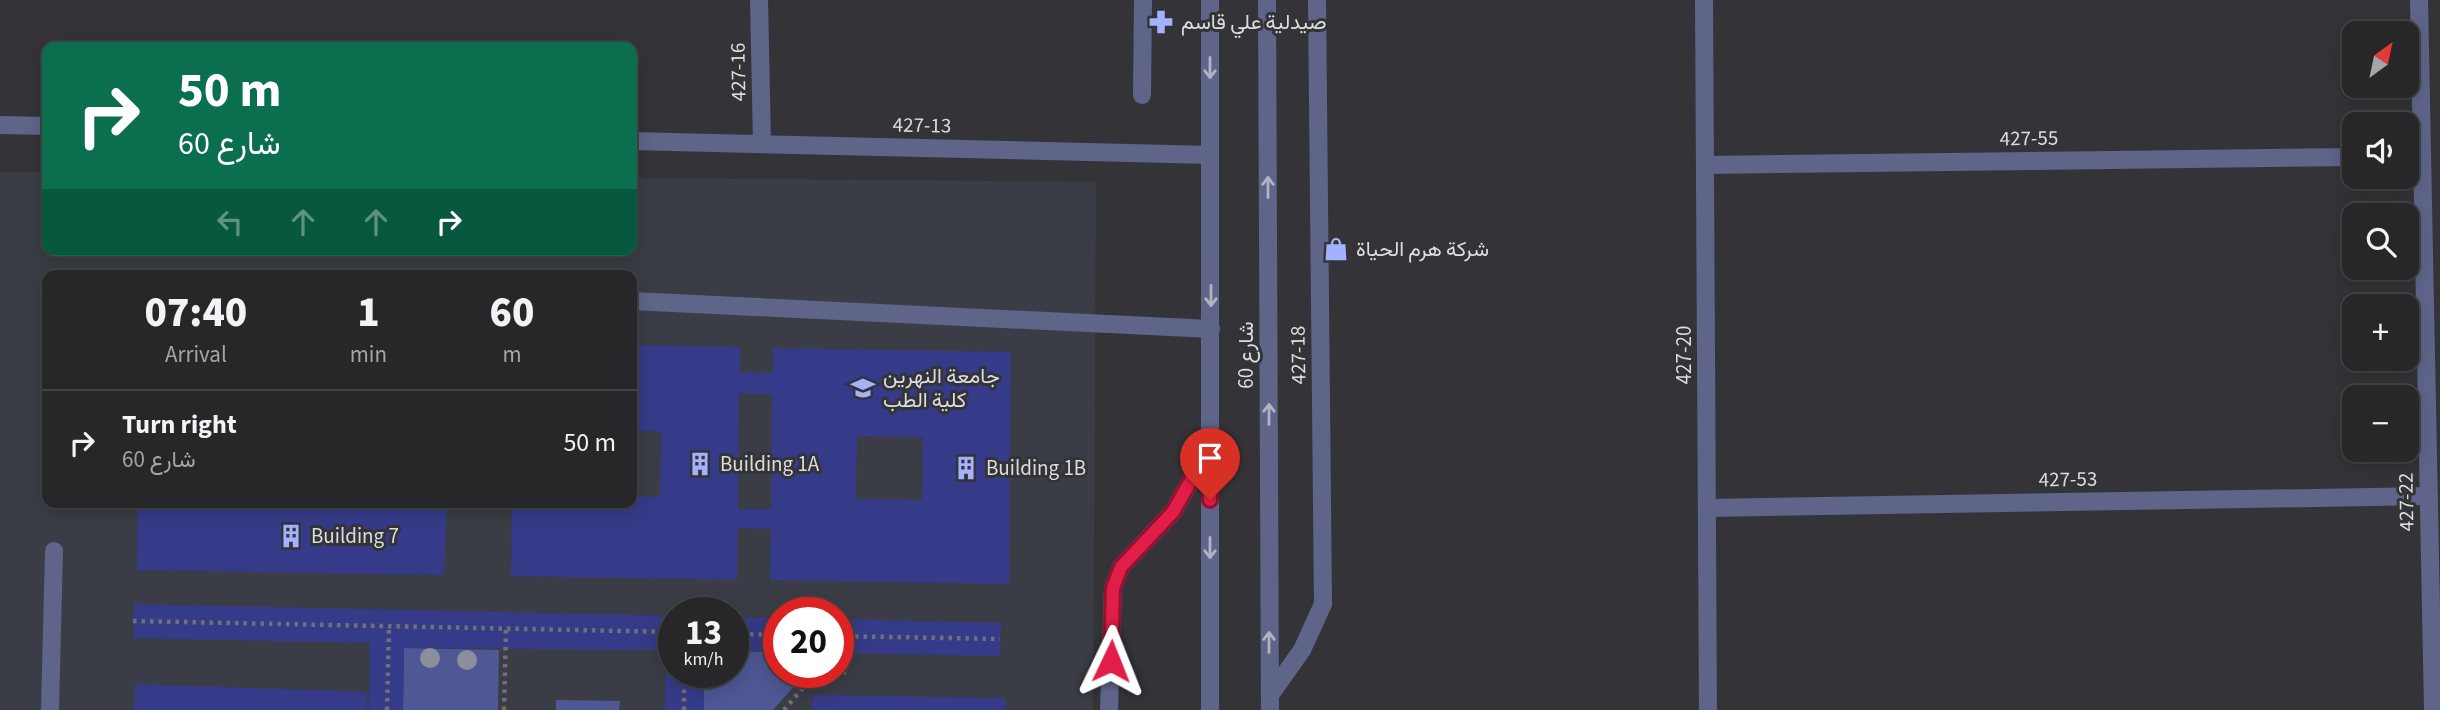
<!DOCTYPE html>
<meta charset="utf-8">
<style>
:root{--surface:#27272a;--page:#2f2f32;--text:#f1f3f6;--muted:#a4a5a8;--line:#434447}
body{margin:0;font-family:"Source Sans 3",Vazirmatn,sans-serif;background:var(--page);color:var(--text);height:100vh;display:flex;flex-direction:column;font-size:26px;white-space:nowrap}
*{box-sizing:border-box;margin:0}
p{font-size:23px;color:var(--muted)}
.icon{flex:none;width:38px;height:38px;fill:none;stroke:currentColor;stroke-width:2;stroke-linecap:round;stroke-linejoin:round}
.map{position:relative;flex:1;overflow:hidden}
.drawer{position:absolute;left:42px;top:270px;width:595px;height:238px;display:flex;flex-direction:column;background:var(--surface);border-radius:14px;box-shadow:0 4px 18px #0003,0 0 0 2px var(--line)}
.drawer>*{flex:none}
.guide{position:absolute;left:42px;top:42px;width:595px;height:214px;border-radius:14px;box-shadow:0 4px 18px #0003,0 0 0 2px var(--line);background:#0b6e4f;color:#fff;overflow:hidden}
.needle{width:46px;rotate:33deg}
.tools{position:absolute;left:2342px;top:21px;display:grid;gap:14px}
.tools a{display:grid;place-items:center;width:77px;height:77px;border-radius:14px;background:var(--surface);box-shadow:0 4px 18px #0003,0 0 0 2px var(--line);font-size:35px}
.speed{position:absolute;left:658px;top:597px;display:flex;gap:14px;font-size:35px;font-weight:700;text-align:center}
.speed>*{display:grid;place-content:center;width:91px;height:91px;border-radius:50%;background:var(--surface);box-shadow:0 4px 18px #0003,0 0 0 2px var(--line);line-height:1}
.speed small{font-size:18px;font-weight:400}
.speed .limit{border:10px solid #d22;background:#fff;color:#111}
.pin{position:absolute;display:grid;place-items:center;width:60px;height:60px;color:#fff;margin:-72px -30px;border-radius:50% 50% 50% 0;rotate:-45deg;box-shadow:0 0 7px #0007}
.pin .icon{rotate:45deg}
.me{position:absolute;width:77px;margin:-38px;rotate:2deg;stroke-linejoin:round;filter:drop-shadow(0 0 5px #0008)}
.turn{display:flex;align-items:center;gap:24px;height:147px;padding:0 21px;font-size:32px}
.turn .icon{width:91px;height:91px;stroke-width:2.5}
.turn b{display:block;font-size:49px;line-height:60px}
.lanes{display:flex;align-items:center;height:66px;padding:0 21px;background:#0003;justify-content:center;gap:35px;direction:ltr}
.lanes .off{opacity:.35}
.eta{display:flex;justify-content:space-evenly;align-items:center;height:119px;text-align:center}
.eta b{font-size:42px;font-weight:800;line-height:49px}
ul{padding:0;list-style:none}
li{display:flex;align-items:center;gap:21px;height:105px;padding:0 21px;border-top:2px solid var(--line)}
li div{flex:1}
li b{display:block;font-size:26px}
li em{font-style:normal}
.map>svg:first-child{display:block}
.built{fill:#3b3d46;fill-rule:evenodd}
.green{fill:#4f5894}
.building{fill:#363b89;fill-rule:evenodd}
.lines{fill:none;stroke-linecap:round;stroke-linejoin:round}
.path{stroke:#717175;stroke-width:4.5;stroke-dasharray:3.5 5;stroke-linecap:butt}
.service{stroke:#5e6589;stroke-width:18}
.minor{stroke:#5e6589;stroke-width:18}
.tertiary{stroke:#5e6589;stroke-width:18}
.tree{fill:#8b8e9d}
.oneway{stroke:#b0b3c1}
.route-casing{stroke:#92132f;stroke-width:18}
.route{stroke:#e11d48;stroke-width:12}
.labels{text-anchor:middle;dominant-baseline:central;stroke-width:6;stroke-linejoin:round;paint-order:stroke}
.poi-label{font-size:21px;fill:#dcdddf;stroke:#343438;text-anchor:start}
.street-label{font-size:21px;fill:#dcdddf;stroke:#343438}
</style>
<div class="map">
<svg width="2440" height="710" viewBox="0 0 2440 710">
<rect width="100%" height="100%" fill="#343438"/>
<path class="built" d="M0 172H47V250H632V178L1096 182 1093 710H0ZM47 275H632V502H47ZM674 612H733V672H674ZM779 612H838V672H779Z"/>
<g class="green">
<path d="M404 648 499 650 498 710H403Z"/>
<path d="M733 651 779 652V672H807L773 710H704V672H733Z"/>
<path d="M556 700 620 701 619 710H556Z"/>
</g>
<g class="building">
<path d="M632 345 740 347V372L773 373V348L1011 352 1009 584 770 580 771 529 738 528 737 580 511 576 512 502H632V496L660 497 661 431H632ZM739 393 772 394 771 509H738ZM857 436 923 437 922 500 856 499Z"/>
<path d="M138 502H447L444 575 137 570Z"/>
<path d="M134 604 674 616V672H704V710H665L666 650 404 648 403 710H369L370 643 133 638Z"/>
<path d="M733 617 779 618V652L733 651Z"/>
<path d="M838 619 1001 623 1000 656 838 653Z"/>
<path d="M135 684 367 692V710H134Z"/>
<path d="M813 695 1005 698V710H812Z"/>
</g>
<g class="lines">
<g class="path">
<path d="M133 621 674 632"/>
<path d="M733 634 779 635"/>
<path d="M838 636 1000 639"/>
<path d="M387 710 389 626"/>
<path d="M504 710 506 629"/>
<path d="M684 710V672"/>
<path d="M784 710 814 675H844V637"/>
</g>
<g class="service">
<path d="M632 301 1211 329"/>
<path d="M50 710 54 551"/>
<path d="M1109 710 1113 588 1121 567 1173 512 1210 447"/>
</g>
<g class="minor">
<path d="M759 0 762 144"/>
<path d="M1704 0 1708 710"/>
<path d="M2419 0 2433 710"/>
<path d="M1142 95 1143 0"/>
<path d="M0 125 47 126"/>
<path d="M632 141 1210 155"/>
<path d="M1705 165 2354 157"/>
<path d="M1707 508 2429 496"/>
<path d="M1270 695 1302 650 1323 604 1317 0"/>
</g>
<g class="tertiary">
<path d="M1267 0 1270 710"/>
<path d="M1210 710V0"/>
</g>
</g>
<g class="tree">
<circle cx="430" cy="658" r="10"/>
<circle cx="467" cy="660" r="10"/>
</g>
<defs><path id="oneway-shaft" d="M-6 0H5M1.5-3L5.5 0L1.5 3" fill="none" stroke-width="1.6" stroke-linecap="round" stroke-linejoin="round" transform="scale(1.75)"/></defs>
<g class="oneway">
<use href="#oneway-shaft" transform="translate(1210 68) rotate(90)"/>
<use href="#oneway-shaft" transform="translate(1268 187) rotate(-90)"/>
<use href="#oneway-shaft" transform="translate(1211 296) rotate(90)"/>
<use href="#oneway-shaft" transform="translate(1269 414) rotate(-90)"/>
<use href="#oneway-shaft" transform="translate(1210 548) rotate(90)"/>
<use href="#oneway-shaft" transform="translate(1269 642) rotate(-90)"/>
</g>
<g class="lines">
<g class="route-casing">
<path id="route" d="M1111 661 1113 588 1121 567 1173 512 1210 447V500"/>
</g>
<use href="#route" class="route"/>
</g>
<defs>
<g id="pharmacy-bare" transform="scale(1.89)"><path d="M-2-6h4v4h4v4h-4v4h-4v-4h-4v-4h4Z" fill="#a4b1fc" stroke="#343438" stroke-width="2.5" paint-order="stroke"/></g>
<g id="shop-bare" transform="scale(1.89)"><path d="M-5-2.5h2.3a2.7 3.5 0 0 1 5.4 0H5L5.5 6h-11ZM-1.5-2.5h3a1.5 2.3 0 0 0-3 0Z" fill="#a4b1fc" stroke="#343438" stroke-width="2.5" paint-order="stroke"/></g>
<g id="university-bare" transform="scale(1.89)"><path d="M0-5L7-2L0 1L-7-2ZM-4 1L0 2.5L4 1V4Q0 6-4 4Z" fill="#a4b1fc" stroke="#343438" stroke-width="2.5" paint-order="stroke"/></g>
<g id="building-bare" transform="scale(1.89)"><path d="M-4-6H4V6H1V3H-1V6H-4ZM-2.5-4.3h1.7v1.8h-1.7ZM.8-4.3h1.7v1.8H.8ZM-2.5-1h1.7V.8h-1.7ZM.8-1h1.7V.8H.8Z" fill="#a4b1fc" stroke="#343438" stroke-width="2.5" paint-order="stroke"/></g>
</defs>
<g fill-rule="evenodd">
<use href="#pharmacy-bare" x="1161" y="22"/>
<use href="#shop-bare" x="1336" y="249"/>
<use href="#university-bare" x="863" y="388"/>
<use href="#building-bare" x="700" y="464"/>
<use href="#building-bare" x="966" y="468"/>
<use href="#building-bare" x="291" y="536"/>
</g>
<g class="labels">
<g class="poi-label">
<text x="1181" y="22">صيدلية علي قاسم</text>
<text x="1356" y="249">شركة هرم الحياة</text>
<text x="883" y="376">جامعة النهرين<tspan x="883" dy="24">كلية الطب</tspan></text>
<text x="720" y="464">Building 1A</text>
<text x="986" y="468">Building 1B</text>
<text x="311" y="536">Building 7</text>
</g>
<g class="street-label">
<text transform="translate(738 72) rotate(-91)">427-16</text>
<text transform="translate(922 125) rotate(1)">427-13</text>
<text transform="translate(2029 138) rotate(-1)">427-55</text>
<text transform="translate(1246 355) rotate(-90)">شارع 60</text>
<text transform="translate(1298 355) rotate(-91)">427-18</text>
<text transform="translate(1684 355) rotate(-90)">427-20</text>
<text transform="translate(2068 479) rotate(-1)">427-53</text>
<text transform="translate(2406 502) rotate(-91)">427-22</text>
</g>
</g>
</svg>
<div class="tools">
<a><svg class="needle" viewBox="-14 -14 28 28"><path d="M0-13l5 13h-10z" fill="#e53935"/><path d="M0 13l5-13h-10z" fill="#a4a5a8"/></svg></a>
<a><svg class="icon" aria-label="sound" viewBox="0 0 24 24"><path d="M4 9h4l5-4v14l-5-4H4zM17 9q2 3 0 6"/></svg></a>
<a><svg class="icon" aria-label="search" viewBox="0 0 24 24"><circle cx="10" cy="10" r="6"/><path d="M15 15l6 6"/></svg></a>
<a>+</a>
<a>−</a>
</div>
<div class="speed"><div>13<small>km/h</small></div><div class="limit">20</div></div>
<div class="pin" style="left:1210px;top:500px;background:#d93025"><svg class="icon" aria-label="arrive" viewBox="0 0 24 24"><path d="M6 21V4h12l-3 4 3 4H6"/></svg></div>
<svg class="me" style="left:1111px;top:661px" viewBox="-20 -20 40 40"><path d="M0-17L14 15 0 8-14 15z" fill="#e11d48" stroke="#fff" stroke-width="4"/></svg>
<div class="guide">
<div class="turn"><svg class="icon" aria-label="right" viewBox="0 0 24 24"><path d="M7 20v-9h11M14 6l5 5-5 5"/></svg><div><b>50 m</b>شارع 60</div></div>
<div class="lanes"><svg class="icon off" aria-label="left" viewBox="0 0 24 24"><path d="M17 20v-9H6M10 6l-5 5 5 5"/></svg><svg class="icon off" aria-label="ahead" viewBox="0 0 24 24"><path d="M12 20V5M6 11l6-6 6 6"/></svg><svg class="icon off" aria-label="ahead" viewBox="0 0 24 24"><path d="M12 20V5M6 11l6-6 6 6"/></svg><svg class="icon" aria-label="right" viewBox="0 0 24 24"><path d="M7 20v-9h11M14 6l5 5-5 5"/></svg></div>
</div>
<section class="drawer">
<div class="eta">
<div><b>07:40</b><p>Arrival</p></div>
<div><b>1</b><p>min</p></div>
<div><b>60</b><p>m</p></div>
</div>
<ul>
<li><svg class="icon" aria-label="right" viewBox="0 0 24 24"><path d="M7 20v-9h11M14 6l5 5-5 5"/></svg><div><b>Turn right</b><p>شارع 60</p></div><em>50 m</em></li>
</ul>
</section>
</div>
